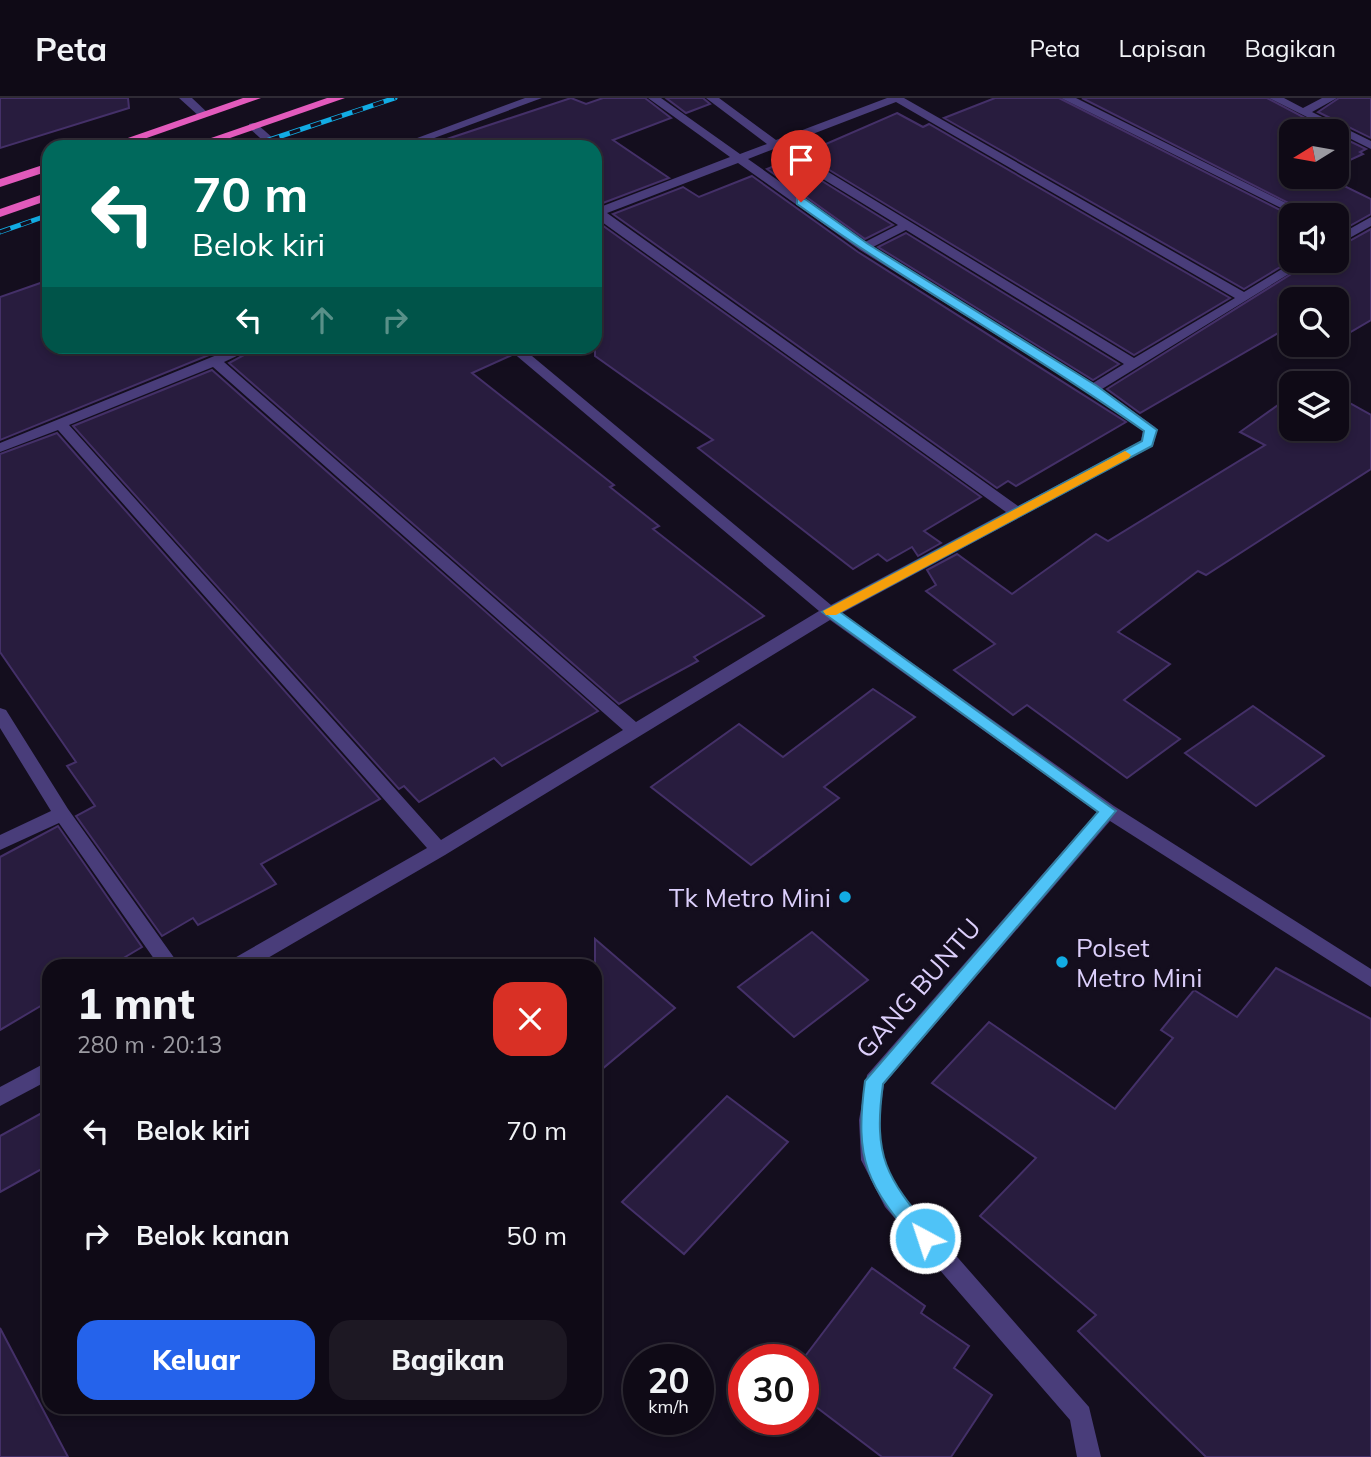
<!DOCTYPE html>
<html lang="id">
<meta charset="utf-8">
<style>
:root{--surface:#0f0a16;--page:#1d1823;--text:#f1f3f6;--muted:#9b9aa1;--line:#2f2b35;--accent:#2563eb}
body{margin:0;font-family:Mulish,sans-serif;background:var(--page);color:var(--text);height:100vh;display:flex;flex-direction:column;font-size:26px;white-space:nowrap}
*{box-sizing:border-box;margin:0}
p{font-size:23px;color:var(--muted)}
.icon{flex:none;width:38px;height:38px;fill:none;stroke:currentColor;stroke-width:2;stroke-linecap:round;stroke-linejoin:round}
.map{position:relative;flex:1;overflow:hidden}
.drawer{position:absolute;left:42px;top:861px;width:560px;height:455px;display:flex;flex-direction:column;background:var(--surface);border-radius:21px;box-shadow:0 4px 10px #0003,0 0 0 2px var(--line)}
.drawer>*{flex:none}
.guide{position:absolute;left:42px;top:42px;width:560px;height:214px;border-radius:21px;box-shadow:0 4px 10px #0003,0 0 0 2px var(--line);background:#00695c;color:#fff;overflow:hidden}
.needle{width:46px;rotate:259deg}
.tools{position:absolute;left:1279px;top:21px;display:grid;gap:14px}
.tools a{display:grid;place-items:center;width:70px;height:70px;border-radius:14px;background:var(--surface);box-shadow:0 4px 10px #0003,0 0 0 2px var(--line);font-size:35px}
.speed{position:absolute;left:623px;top:1246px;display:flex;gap:14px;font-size:35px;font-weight:700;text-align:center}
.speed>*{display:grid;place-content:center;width:91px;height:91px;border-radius:50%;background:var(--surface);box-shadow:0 4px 10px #0003,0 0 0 2px var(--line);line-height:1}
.speed small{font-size:18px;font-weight:400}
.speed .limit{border:10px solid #d22;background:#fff;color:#111}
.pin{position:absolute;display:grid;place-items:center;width:60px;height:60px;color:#fff;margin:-72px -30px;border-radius:50% 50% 50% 0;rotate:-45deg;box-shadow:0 0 7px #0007}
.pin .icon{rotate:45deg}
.me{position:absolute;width:77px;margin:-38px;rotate:320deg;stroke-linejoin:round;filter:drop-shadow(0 0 5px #0008)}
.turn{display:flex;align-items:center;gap:24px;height:147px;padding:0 35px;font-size:32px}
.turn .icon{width:91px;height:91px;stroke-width:2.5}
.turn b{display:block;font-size:49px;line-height:60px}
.lanes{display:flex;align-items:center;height:66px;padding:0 35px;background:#0003;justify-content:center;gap:35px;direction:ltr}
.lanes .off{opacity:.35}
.round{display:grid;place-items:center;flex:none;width:74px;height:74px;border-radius:21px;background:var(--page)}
.summary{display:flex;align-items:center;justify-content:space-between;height:119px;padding:0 35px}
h1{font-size:42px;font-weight:800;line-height:52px}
.cta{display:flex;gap:14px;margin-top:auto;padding:14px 35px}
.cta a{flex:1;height:80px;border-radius:21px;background:var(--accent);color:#fff;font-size:28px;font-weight:800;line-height:80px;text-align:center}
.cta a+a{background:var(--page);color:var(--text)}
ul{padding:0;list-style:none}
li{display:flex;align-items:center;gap:21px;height:105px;padding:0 35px}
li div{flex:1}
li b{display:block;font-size:26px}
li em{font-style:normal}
header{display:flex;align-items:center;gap:42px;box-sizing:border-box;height:98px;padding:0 35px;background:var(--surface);border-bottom:2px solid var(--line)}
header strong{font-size:33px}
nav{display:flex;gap:38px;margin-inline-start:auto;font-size:24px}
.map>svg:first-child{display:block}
.building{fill:#281c3e;stroke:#443068;stroke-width:2}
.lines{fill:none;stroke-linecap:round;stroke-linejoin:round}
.minor{fill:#493d7a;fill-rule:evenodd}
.trunk{fill:#e25abc;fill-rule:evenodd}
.rail-casing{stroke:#12ace4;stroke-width:5}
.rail{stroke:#140e1e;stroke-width:3.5;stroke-dasharray:11;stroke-linecap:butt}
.route{fill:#4fc3f7;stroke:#337fa1;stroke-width:2}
.slow{fill:#f59e0b}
.poi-dot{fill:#12ace4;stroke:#140e1e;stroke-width:2.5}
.labels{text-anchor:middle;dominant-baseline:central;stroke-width:7;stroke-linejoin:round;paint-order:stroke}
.poi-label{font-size:26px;fill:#dccffb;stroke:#140e1e;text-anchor:end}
.street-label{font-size:26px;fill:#dccffb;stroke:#140e1e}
</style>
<header>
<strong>Peta</strong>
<nav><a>Peta</a><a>Lapisan</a><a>Bagikan</a></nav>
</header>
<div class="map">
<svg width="1371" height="1359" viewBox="0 0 1371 1359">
<rect width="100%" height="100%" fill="#140e1e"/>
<g class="building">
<path d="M0 0H128L129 10 0 50Z"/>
<path d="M571 0 586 6 603 0H645L671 20 613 42 669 80 595 108V48L449 49 447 41Z"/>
<path d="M666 0H703L710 6 686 15Z"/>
<path d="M995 0H1059L1292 118V162L1244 191 944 20Z"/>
<path d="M1082 0H1267L1330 33H1292V79H1326L1371 101V116L1337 135V117H1312Z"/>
<path d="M1339 0H1371V40L1318 14Z"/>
<path d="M897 15 923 29 929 26 1230 200 1134 257 803 56Z"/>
<path d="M1337 37 1366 51 1360 54 1363 56 1337 68Z"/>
<path d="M788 62 893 127 865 141 767 71Z"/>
<path d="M752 78 858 154 1126 324 1016 388 1008 383 997 390 613 116 683 89 699 99Z"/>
<path d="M595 122 981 399 924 433 941 445 918 458 912 449 887 463 878 456 853 471 698 350 713 342 595 258Z"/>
<path d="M1371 131V222L1337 242V201H1292V227L1140 315 1107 291 1312 163H1337V150Z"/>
<path d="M906 135 1119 266 1093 282 878 149Z"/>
<path d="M49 182V248H231L0 342V199Z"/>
<path d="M261 248H503L512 257 472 275 614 387 610 389 659 428 653 431 764 518 694 559 698 563 619 606 229 265Z"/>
<path d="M212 272 598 613 502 668 494 660 419 704 404 688 399 691 73 328Z"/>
<path d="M1292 297V331H1337V298L1371 317V371L1206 477 1198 473 1118 534 1170 566 1124 602 1180 641 1127 680 1027 607 1013 617 954 572 995 546 926 493 936 487 927 472 957 456 1012 496 1096 436 1108 443 1265 347 1240 334Z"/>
<path d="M57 335 380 701 261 766 276 786 198 827 193 820 162 838 76 718 95 708 67 668 76 664 0 554V356Z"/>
<path d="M873 591 915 619 824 689 839 700 751 767 651 689 739 626 783 659Z"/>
<path d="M1253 608 1324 658 1256 708 1185 655Z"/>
<path d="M58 728 142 849 110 868H49V903L0 932V759Z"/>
<path d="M812 834 868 882 794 939 738 889Z"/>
<path d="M595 841 675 910 595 977Z"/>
<path d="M1276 870 1371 921V1359H1206L1078 1233 1096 1217 980 1118 1036 1060 932 985 989 924 1115 1011 1173 940 1161 932 1194 892 1237 919Z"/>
<path d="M727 998 788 1044 684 1156 622 1104Z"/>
<path d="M49 1011V1067L0 1094V1038Z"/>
<path d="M872 1170 925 1208 921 1215 969 1248 954 1270 992 1297 951 1359H882L803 1299V1261Z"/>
<path d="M0 1230 68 1359H0Z"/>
</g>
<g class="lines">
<g class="minor">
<path d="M179 0H192L210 17 200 19Z"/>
<path d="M525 0H542L410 49H393Z"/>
<path d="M648 0H661L740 56 767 46 706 0H719L776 42 887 0H904L1244 194 1295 163H1310L1102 291 1155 329 1157 332 1153 348 842 515 1114 708 1371 871V889L1110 723 884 986 879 1022 882 1061 901 1095 1089 1309 1101 1359H1077L1070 1322 885 1109 861 1062 859 1022 867 977 1097 714 830 522 445 757 254 868H228L231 862 427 750 58 332 0 354V345L239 248H258L224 264 636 624 819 513 505 248H520L831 507 1006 414 595 119V111L730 59ZM896 4 1235 200 1134 260 784 47ZM774 51 898 127 865 144 748 61ZM738 65 860 152 1088 294 1143 333 1141 343 1018 408 607 115ZM906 132 1124 266 1093 285 873 149ZM213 269 623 632 441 742 69 327Z"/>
<path d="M1061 0H1076L1310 117H1295Z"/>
<path d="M1269 0H1284L1303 10 1322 0H1337L1312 14 1371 43V51Z"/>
<path d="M253 25 257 26 283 49H270L249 30V26Z"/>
<path d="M1371 119V128L1337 147V138Z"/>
<path d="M0 610 6 612 68 711 180 868H159L59 725 0 752V737L51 713 0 630Z"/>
<path d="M49 963V982L0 1008V989Z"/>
</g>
<g class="trunk">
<path d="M243 0H261L121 49H102Z"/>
<path d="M327 0H345L204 49H185Z"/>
<path d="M49 65V73L0 89V81Z"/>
<path d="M49 94V102L0 119V111Z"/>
</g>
<g class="rail-casing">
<g id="rail">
<path d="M248 49 395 0"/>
<path d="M0 134 49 117"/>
</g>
</g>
<use href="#rail" class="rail"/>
</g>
<path class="route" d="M797 101H805L868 146 1097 288 1157 332 1152 348 840 514 1116 713 883 986C873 1059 886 1079 932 1134L935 1140 932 1147 925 1149 918 1147C867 1086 854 1064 865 983L1098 714 822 514 1142 343 1144 333C1031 253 910 187 797 106Z"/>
<path class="slow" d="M1125 353 1131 357 1129 360 836 517H826L823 513Z"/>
<g class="poi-dot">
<circle cx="845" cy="799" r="7"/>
<circle cx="1062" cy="864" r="7"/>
</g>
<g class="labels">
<g class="poi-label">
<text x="831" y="799">Tk Metro Mini</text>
<text x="1076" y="849" text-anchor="start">Polset<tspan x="1076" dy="30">Metro Mini</tspan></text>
</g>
<g class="street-label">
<text transform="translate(918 890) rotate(-49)">GANG BUNTU</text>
</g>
</g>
</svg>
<div class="tools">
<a><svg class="needle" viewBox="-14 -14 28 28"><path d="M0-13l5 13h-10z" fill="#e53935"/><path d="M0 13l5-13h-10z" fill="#9b9aa1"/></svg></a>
<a><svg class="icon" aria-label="sound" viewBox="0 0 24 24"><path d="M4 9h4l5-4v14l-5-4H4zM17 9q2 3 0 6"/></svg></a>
<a><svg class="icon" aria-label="search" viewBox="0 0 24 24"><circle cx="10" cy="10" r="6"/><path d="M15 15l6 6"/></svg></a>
<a><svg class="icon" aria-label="layers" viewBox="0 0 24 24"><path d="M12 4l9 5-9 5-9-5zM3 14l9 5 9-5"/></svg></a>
</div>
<div class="speed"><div>20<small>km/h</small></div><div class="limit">30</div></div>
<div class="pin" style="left:801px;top:104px;background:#d93025"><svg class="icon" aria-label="arrive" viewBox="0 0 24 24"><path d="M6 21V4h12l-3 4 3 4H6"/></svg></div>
<svg class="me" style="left:925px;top:1140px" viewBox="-20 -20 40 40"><circle r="17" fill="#4fc3f7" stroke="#fff" stroke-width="3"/><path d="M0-11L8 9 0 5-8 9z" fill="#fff"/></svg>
<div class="guide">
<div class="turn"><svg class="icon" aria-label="left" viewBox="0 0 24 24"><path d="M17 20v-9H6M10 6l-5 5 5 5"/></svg><div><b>70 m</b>Belok kiri</div></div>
<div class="lanes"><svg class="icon" aria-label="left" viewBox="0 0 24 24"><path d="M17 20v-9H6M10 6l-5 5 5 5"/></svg><svg class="icon off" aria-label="ahead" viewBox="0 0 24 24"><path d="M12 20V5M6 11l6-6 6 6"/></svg><svg class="icon off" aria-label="right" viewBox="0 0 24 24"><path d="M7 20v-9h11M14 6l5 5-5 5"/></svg></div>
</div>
<section class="drawer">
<div class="summary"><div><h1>1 mnt</h1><p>280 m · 20:13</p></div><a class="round" style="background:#d93025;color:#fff"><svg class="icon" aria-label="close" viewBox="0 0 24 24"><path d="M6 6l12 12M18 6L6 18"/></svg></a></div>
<ul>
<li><svg class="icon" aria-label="left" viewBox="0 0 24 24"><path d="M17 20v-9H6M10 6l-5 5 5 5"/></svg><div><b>Belok kiri</b></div><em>70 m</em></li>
<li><svg class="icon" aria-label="right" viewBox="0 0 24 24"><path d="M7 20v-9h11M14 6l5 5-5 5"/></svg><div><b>Belok kanan</b></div><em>50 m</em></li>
</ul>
<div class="cta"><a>Keluar</a><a>Bagikan</a></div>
</section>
</div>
